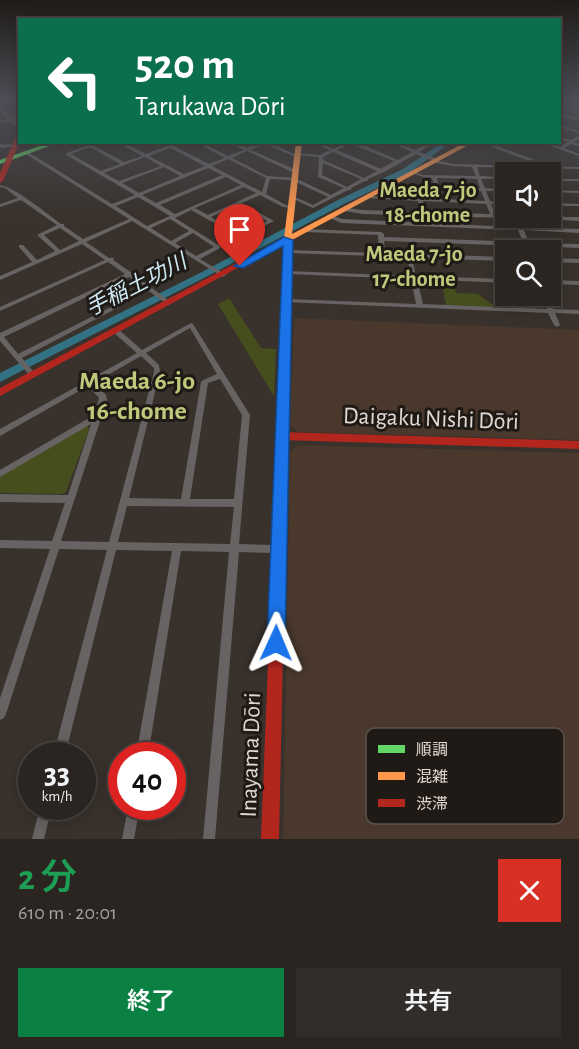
<!DOCTYPE html>
<html lang="ja">
<meta charset="utf-8">
<style>
:root{--surface:#2a2521;--page:#322d2a;--text:#f1f3f6;--muted:#a5a5a5;--line:#46423f;--accent:#0b8043}
body{margin:0;font-family:"Alegreya Sans","Noto Sans JP",sans-serif;background:var(--page);color:var(--text);height:100vh;display:flex;flex-direction:column;font-size:22px;white-space:nowrap}
*{box-sizing:border-box;margin:0}
p{font-size:20px;color:var(--muted)}
.icon{flex:none;width:33px;height:33px;fill:none;stroke:currentColor;stroke-width:2;stroke-linecap:round;stroke-linejoin:round}
.map{position:relative;height:839px;overflow:hidden}
.sheet{display:flex;flex-direction:column;background:var(--surface);flex:1}
.sheet>*{flex:none}
.guide{position:absolute;left:18px;top:18px;width:543px;height:126px;border-radius:0px;box-shadow:0 3px 15px #0003,0 0 0 2px var(--line);background:#0b6e4f;color:#fff;overflow:hidden}
.controls{position:absolute;left:495px;top:162px;display:grid;gap:12px}
.controls a{display:grid;place-items:center;width:66px;height:66px;border-radius:0px;background:var(--surface);box-shadow:0 3px 15px #0003,0 0 0 2px var(--line);font-size:30px}
.speed{position:absolute;left:18px;top:742px;display:flex;gap:12px;font-size:30px;font-weight:700;text-align:center}
.speed>*{display:grid;place-content:center;width:78px;height:78px;border-radius:50%;background:var(--surface);box-shadow:0 3px 15px #0003,0 0 0 2px var(--line);line-height:1}
.speed small{font-size:15px;font-weight:400}
.speed .limit{border:9px solid #d22;background:#fff;color:#111}
.pin{position:absolute;display:grid;place-items:center;width:51px;height:51px;color:#fff;margin:-62px -26px;border-radius:50% 50% 50% 0;rotate:-45deg;box-shadow:0 0 6px #0007}
.pin .icon{rotate:45deg}
.me{position:absolute;width:66px;margin:-33px;rotate:1deg;stroke-linejoin:round;filter:drop-shadow(0 0 4px #0008)}
.turn{display:flex;align-items:center;gap:21px;height:126px;padding:0 18px;font-size:27px}
.turn .icon{width:78px;height:78px;stroke-width:2.5}
.turn b{display:block;font-size:42px;line-height:51px}
.round{display:grid;place-items:center;flex:none;width:63px;height:63px;border-radius:0px;background:var(--page)}
.head{display:flex;align-items:center;justify-content:space-between;height:102px;padding:0 18px}
h1{font-size:36px;font-weight:600;line-height:45px;color:#1e9e55}
.action{display:flex;gap:12px;margin-top:auto;padding:12px 18px}
.action a{flex:1;height:69px;border-radius:0px;background:var(--accent);color:#fff;font-size:24px;font-weight:600;line-height:69px;text-align:center}
.action a+a{background:var(--page);color:var(--text)}
.map>svg:first-child{display:block}
.built{fill:#49382b}
.green{fill:#474e1d}
.lines{fill:none;stroke-linecap:round;stroke-linejoin:round}
.river{fill:#327285;fill-rule:evenodd}
.street{fill:#676363;fill-rule:evenodd}
.fast{fill:#63d668;fill-rule:evenodd}
.slow{fill:#ff974d;fill-rule:evenodd}
.jam{fill:#b3261e;fill-rule:evenodd}
.route{fill:#1a73e8;stroke:#114b97;stroke-width:1.5}
.labels{text-anchor:middle;dominant-baseline:central;stroke-width:6;stroke-linejoin:round;paint-order:stroke}
.far-neighbourhood-label{font-size:22px;font-weight:bold;fill:#c0c87c;stroke:#201a16}
.far-water-label{font-size:22px;font-style:italic;fill:#cee9f3;stroke:#201a16}
.street-label{font-size:24px;fill:#e1d8d2;stroke:#201a16}
.neighbourhood-label{font-size:26px;font-weight:bold;fill:#c0c87c;stroke:#201a16}
.key{fill:#201a16;stroke:#5a534e;stroke-width:1.5}
.key-label{font-size:16px;fill:#e1d8d2}
</style>
<div class="map">
<svg width="579" height="839" viewBox="0 0 579 839">
<rect width="100%" height="100%" fill="#38312c"/>
<g class="built">
<path d="M294 318 579 330V440L298 432 290 425Z"/>
<path d="M298 445 579 453V839H283L290 452Z"/>
</g>
<g class="green">
<path d="M441 280 453 281 456 293 478 294 496 307 446 305Z"/>
<path d="M229 298 261 348 276 349 274 396 218 304Z"/>
<path d="M87 424 89 429 66 492 61 494 0 493V476Z"/>
</g>
<g class="lines">
<path class="river" d="M443 142H451L409 173 344 204 206 277 0 382V373L200 273 338 200 403 169Z"/>
<g class="street">
<path d="M570 101 579 102V104L571 102Z"/>
<path d="M560 104 579 109V111L560 106Z"/>
<path d="M0 107 12 118 20 116V118L14 120 20 124V126H16L10 121 0 123V121L8 119 0 110Z"/>
<path d="M560 113 579 119V121L560 115Z"/>
<path d="M560 125 579 131V133L560 127Z"/>
<path d="M579 136V139L574 142 579 144V146L571 144 564 148 579 154V156L539 142H547L560 147 568 142 560 139V137L571 140Z"/>
<path d="M81 142H87L91 144 96 142H103L94 146 124 162 142 156 117 142H123L146 154 167 146 161 142H167L171 144 176 142H183L174 146 209 164 225 158 195 142H201L228 156 244 150 228 142H235L247 148 260 142H268L294 154 296 153 320 155 330 150 322 147 320 142H324L325 145 333 149 347 142H356L398 160 412 152 389 142H396L415 150 430 142H436L419 152 440 160V161L453 164 532 166 529 161 479 142H486L533 159 537 166 579 167V169L538 168 540 172H536L534 168 477 167 480 176 506 177V179H481L485 188 506 189V191H486L490 201 506 202V204H491L495 214H506V218L363 214 344 211V209L346 208 363 210 421 212 418 201 368 198 366 197 368 196 418 198 416 189 390 186V184H392L420 187 423 198 485 201 481 191 435 189 432 178 423 177 412 173 414 172 423 175 476 176 472 167 453 166 435 163 433 162 434 161 416 154 384 172 368 179V181H365L351 188V190H348L313 208 289 197 293 196 313 205 328 197 292 180 270 179 266 194 286 205 293 207 291 208 283 207 260 195 242 203 274 221 243 237H239L191 210 175 218 220 246V248L200 259 225 274 226 275 223 277 132 221 86 242 109 258H113L114 259 113 260 132 273 172 303 169 305 167 304 129 277 102 290 119 305V307L22 358 36 375 33 377H31L0 341V333L125 274 108 262 0 311V307L105 260 82 244 0 280V276L32 262 19 247V245H23L37 260 55 251 37 235 57 225 21 200 0 207V204L18 198 5 188 0 187V185C15 187 46 213 61 224H64V226L83 239 129 219 24 153 28 152 112 204 135 195 66 155V153L87 146ZM264 144 296 157 298 155 319 157 318 177 344 188 331 195 295 178 267 176 232 158 247 151 292 172H296V170L251 150ZM351 144 394 161 381 169 337 150ZM90 147 120 164 101 171 71 154ZM170 148 205 166 184 174 149 156ZM333 152 377 171 364 178 323 160V157ZM145 157 161 166 119 181 104 173ZM228 159 266 178 262 192 212 166ZM323 163 361 179 347 187 322 175ZM164 167 180 176 139 193 122 183ZM208 168 222 175 156 203 142 195ZM226 177 241 185 175 214 160 205ZM437 178 477 179 480 188 439 187ZM244 187 256 193 208 215 195 208ZM138 197 170 216 147 226 116 206ZM423 201 486 204 490 214 426 212ZM238 205 250 212 225 225 211 217ZM254 214 267 221 241 234 228 227ZM170 219 189 231 171 241 151 228ZM60 228 79 241 60 250 44 235ZM193 233 214 247 196 256 175 243ZM97 292 113 306 18 354 4 337Z"/>
<path d="M0 144C5 146 12 143 16 146L2 148 0 147Z"/>
<rect x="550" y="179" width="29" height="2"/>
<path d="M550 190 579 191V193L550 192Z"/>
<path d="M550 194 556 203 579 204V206H558L564 217H579V221L541 219V218L559 217 553 206 550 205V203H551Z"/>
<path d="M332 215 342 219 517 227 513 218H518L522 227 579 229V233L524 230 529 243 579 244V248L530 246 531 250H527L525 246 384 241 385 253 506 257V261L412 258 416 276 506 279V283L417 279 423 304 547 309 541 296H547L553 309 579 310V314L555 313 560 325 557 327 554 325 548 313 285 302V300L287 299 416 304 411 279 286 274 285 273 288 271 411 276 407 257 286 253V251L288 250 379 253 378 235 306 232 303 230 304 229 381 232 384 234V237L523 242 518 230 341 223 330 218V216Z"/>
<path d="M550 258 579 259V263L550 262Z"/>
<path d="M550 280 579 281V285L550 284Z"/>
<path d="M191 323 193 324 250 415 239 544 277 545 280 546 282 549 280 552 277 553 239 552 215 839H203L229 552 181 551 148 756H136L172 551 116 550 65 756H53L107 550 59 549 6 714 4 718 0 720V698L50 549 0 548V540L52 541 65 503 0 502V494L68 495 91 424 0 477V470L94 415 99 398 88 386 0 436V429L137 353 114 333 113 331 114 329H118L142 350ZM190 328 217 374 203 380 201 382 181 499 129 498 160 372 159 365 146 353ZM141 356 154 368V372L109 542 61 541 107 400 106 395 94 383ZM220 379 242 415 234 499H190L208 383ZM127 506 234 507 230 544 118 542Z"/>
<path d="M40 807H52L44 839H32Z"/>
<path d="M128 807H140L134 839H122Z"/>
</g>
<path class="fast" d="M51 142H61L0 164V160Z"/>
<path class="slow" d="M296 142H302L292 234 466 142H474L292 240 286 512 284 516 280 517 276 516 274 512 284 244 242 267H239L235 265 284 238Z"/>
<g class="jam">
<path d="M20 132V142L3 181 0 183V173L17 134Z"/>
<path d="M236 263H239L243 265 0 396V388Z"/>
<path d="M281 432 579 441V449L281 440 277 439 276 436 277 433Z"/>
<path d="M280 507 284 508 286 512 279 839H261L274 512 276 508Z"/>
</g>
</g>
<linearGradient id="sky" x2="0" y2="1"><stop stop-color="#1f1b18"/><stop offset="0.46" stop-color="#4d4e56"/><stop offset="1" stop-color="#4d4e56" stop-opacity="0"/></linearGradient>
<rect width="579" height="218" fill="url(#sky)"/>
<path class="route" d="M284 237 293 240 285 643 282 649 276 652 269 649 267 643 283 246 243 268 234 266Z"/>
<g class="labels">
<g class="far-neighbourhood-label">
<text x="428" y="190">Maeda 7-jo<tspan x="428" dy="25">18-chome</tspan></text>
<text x="414" y="254">Maeda 7-jo<tspan x="414" dy="25">17-chome</tspan></text>
</g>
<g class="far-water-label">
<text transform="translate(136 285) rotate(-27)">手稲土功川</text>
</g>
<g class="street-label">
<text transform="translate(431 419) rotate(2)">Daigaku Nishi Dōri</text>
<text transform="translate(251 755) rotate(-88)">Inayama Dōri</text>
</g>
<g class="neighbourhood-label">
<text x="137" y="381">Maeda 6-jo<tspan x="137" dy="30">16-chome</tspan></text>
</g>
</g>
<rect x="366" y="728" width="198" height="96" rx="9" class="key"/>
<rect x="378" y="745" width="27" height="8" fill="#63d668"/>
<rect x="378" y="772" width="27" height="8" fill="#ff974d"/>
<rect x="378" y="799" width="27" height="8" fill="#b3261e"/>
<g class="key-label">
<text x="416" y="755">順調</text>
<text x="416" y="782">混雑</text>
<text x="416" y="809">渋滞</text>
</g>
</svg>
<div class="controls">
<a><svg class="icon" aria-label="sound" viewBox="0 0 24 24"><path d="M4 9h4l5-4v14l-5-4H4zM17 9q2 3 0 6"/></svg></a>
<a><svg class="icon" aria-label="search" viewBox="0 0 24 24"><circle cx="10" cy="10" r="6"/><path d="M15 15l6 6"/></svg></a>
</div>
<div class="speed"><div>33<small>km/h</small></div><div class="limit">40</div></div>
<div class="pin" style="left:240px;top:266px;background:#d93025"><svg class="icon" aria-label="arrive" viewBox="0 0 24 24"><path d="M6 21V4h12l-3 4 3 4H6"/></svg></div>
<svg class="me" style="left:276px;top:643px" viewBox="-20 -20 40 40"><path d="M0-17L14 15 0 8-14 15z" fill="#1a73e8" stroke="#fff" stroke-width="4"/></svg>
<div class="guide">
<div class="turn"><svg class="icon" aria-label="left" viewBox="0 0 24 24"><path d="M17 20v-9H6M10 6l-5 5 5 5"/></svg><div><b>520 m</b>Tarukawa Dōri</div></div>
</div>
</div>
<section class="sheet">
<div class="head"><div><h1>2 分</h1><p>610 m · 20:01</p></div><a class="round" style="background:#d93025;color:#fff"><svg class="icon" aria-label="close" viewBox="0 0 24 24"><path d="M6 6l12 12M18 6L6 18"/></svg></a></div>
<div class="action"><a>終了</a><a>共有</a></div>
</section>
